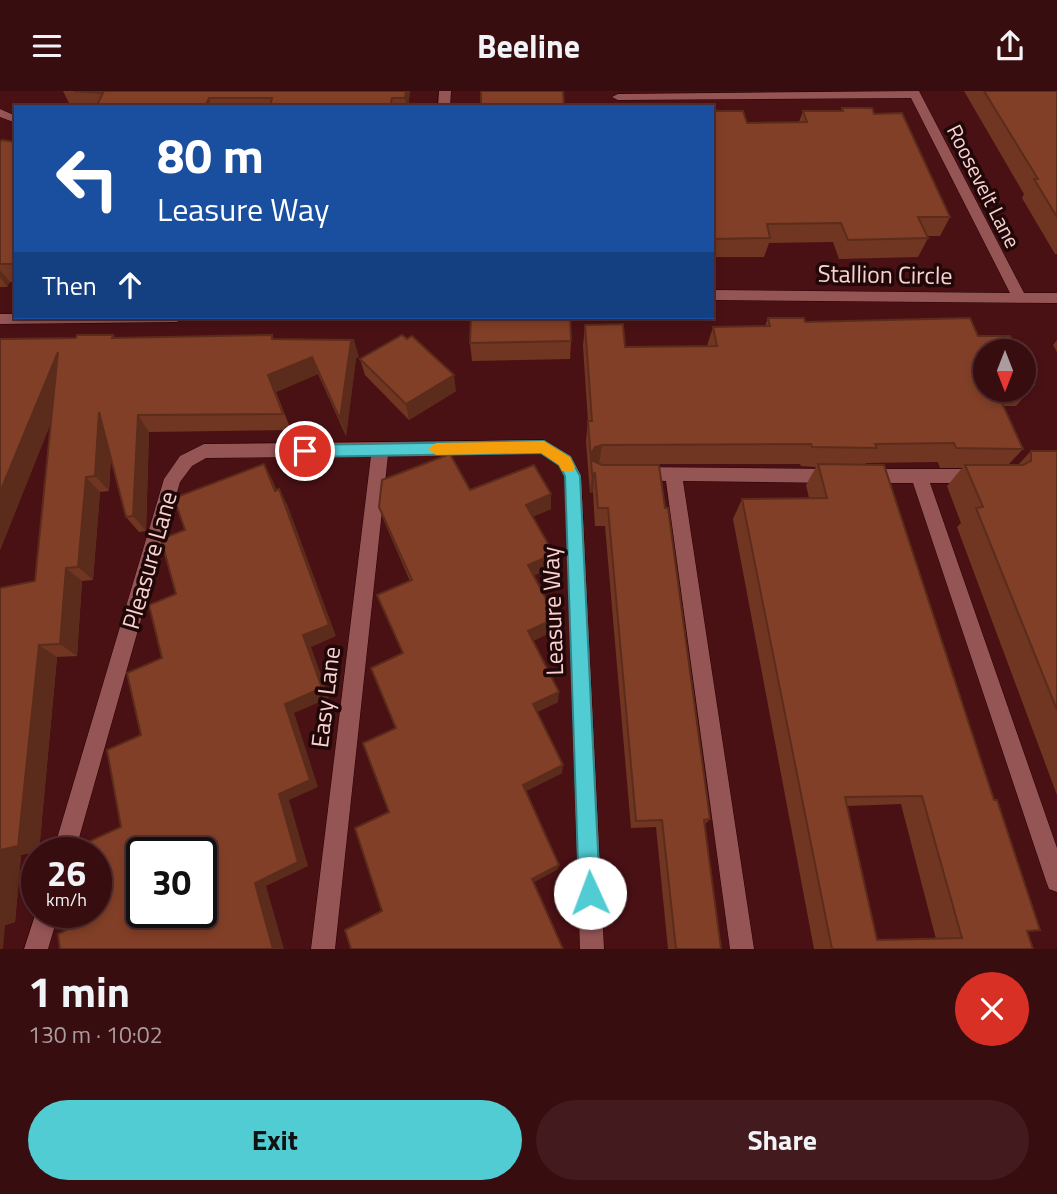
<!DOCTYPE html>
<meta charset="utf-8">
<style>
:root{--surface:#380d10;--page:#431b1e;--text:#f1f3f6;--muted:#ab9c9f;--line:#522d30;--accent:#51ccd3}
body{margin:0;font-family:"Titillium Web",sans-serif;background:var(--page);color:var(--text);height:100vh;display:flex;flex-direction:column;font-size:26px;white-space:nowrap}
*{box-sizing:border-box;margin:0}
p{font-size:23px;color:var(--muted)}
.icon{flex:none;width:38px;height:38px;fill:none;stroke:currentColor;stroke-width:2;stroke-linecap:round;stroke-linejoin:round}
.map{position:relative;height:858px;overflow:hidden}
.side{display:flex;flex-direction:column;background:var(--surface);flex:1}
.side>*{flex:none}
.top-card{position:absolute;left:14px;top:14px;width:700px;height:214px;border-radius:0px;box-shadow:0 4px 10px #0003,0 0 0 2px var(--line);background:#1a4fa0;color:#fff;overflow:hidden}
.needle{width:46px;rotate:180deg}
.fabs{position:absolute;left:973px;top:248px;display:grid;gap:14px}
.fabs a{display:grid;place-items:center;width:63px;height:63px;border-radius:50%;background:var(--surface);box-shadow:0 4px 10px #0003,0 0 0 2px var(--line);font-size:35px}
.speed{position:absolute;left:21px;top:746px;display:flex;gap:14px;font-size:35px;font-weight:700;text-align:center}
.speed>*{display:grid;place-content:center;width:91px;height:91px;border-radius:50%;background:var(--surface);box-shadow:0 4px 10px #0003,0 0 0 2px var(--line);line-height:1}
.speed small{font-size:18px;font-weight:400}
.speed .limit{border:4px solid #111;border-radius:10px;background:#fff;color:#111}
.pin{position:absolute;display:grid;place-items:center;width:60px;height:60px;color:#fff;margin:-30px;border:4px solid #fff;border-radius:50%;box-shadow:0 2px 7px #0007}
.me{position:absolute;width:77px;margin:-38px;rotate:358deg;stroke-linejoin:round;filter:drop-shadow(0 0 5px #0008)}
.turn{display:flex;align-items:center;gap:24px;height:147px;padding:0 28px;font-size:32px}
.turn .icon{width:91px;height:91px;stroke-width:2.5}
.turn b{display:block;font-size:49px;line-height:60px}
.then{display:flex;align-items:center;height:66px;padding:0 28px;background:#0003;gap:14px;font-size:26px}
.round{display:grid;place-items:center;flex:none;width:74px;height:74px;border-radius:37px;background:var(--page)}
.overview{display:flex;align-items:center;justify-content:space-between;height:119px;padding:0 28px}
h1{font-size:42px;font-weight:700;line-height:52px}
.action{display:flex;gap:14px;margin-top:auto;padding:14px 28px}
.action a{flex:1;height:80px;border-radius:42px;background:var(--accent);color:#111;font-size:28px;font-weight:700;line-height:80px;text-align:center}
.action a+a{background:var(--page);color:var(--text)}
header{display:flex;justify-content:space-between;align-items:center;height:91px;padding:0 28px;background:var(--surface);font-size:32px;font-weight:700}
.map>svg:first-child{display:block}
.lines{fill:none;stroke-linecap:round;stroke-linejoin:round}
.service-casing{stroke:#280104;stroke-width:1}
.minor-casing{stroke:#280104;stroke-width:1}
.service{fill:#955555;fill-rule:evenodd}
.minor{fill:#955555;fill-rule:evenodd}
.wall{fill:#703622;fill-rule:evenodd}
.shaded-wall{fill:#5b2c1b}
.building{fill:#823f27;stroke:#5b2c1b;stroke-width:2;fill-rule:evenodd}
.route{fill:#51ccd3;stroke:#358589;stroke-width:2}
.slow{fill:#f59e0b}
.labels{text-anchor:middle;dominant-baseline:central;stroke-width:7;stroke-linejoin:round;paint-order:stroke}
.far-street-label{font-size:21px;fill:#f9d3d1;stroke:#200809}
.street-label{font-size:24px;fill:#f9d3d1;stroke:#200809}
</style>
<header><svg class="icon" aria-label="menu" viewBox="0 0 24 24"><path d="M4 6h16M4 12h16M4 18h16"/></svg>Beeline<svg class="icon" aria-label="share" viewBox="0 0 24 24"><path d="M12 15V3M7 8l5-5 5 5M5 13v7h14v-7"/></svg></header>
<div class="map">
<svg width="1057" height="858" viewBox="0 0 1057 858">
<rect width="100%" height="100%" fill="#4a1115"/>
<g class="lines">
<g class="service-casing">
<g id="service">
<path d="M637 376 833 378 839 380 841 385 839 390 833 392 683 390 754 858H730L666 390 631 388 629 383 631 378Z"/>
<path d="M865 378H977L983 380 985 385 983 390 977 392H930L1057 757V801L1049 798 1046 790 913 392H865L859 390 857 385 859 380Z"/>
</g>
</g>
<g class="minor-casing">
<g id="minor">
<path d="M439 0H451L450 16H438Z"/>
<path d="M919 0 1024 202H1057V212L712 209V199L1010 202 911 7 618 9 612 6 618 3Z"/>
<path d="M0 18 16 25V32L0 26Z"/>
<path d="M0 223H16V226H184L177 231 0 233Z"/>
<path d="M544 349 571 365 581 385 604 858H580L565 385 559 375 541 363 388 364 335 858H311L371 365 206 367 192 375 180 391 75 761H53L164 388 180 365 204 353Z"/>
<path d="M37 818V821H59L48 858H24Z"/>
</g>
</g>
<use href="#service" class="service"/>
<use href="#minor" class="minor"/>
</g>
<g class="wall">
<path d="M63 0H410L408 16H71Z"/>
<path d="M964 0H1057V163H1055L1022 107 1024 103Z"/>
<path d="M842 17 874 23 950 126 940 145H927L928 147 918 166 839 168 833 151 769 152 764 166H712L713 20 747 32 799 31 803 20H841Z"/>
<path d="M0 51H16V191H10L7 196H0Z"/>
<path d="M768 227 805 231 985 299H1024V273L1034 294 1016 315H1003L1023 358 1008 374H1018L1031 360H1057V704L957 436 961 432 947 395 962 377H940L938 371 866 372 865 373 1033 858H814L733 428 742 408 809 407 806 394 816 376 801 375 800 373H601L665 417 710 728 705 733 721 858H668L656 736 631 737 605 435H595L593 401 590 402 586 350 588 330 583 255 585 234 625 256 707 255 713 236 765 235ZM901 713 936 848 877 849 847 715Z"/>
<path d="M113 244 115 247 272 244 274 248 359 266 356 267 346 345 318 283 276 301 291 339 149 341 146 440 139 441 126 426 111 367 109 400 100 401 93 489 82 490 77 565 57 566 39 760 21 764 15 831 5 834 35 490 51 331 0 459V248L76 247Z"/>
<path d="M407 248 456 300 409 329 365 284 360 268Z"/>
<path d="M1057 249V261L1053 254Z"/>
<path d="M571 250 570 268 472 270 470 252Z"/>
<path d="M551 403V418L532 426 554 463 553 476 533 485 556 527V539L533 550 558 611 537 621 562 682 526 700 558 778 534 791 382 820 389 721 410 490 384 430 379 416Z"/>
</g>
<g class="shaded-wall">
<path d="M406 0H410L408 16H406L405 7Z"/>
<path d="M209 7 212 16H205Z"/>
<path d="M0 179 10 191 7 196 0 186Z"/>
<path d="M354 249 359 266 356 267 346 345 340 328 351 250Z"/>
<path d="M58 261 72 279 0 459V401Z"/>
<path d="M312 266 318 283 276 301 291 339 268 284Z"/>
<path d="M454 284 456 300 409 329 406 313Z"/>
<path d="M99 321 112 338 109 400 95 385Z"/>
<path d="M138 324 149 341 146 440 133 425Z"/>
<path d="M602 354 599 373 592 376 591 363 595 356Z"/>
<path d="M264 373 272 388 283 414 275 400Z"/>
<path d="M595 382 593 401 590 402 592 383Z"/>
<path d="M86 386 100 401 93 489 78 476Z"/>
<path d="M279 398 287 413 336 545 311 556 329 607 294 622 318 696 289 709 308 775 266 795 284 858H273L255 792 279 703 285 613 303 544Z"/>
<path d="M551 403V418L526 428V414Z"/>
<path d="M554 463 553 476 528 487V474Z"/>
<path d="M66 477 82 490 77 565 60 553Z"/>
<path d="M556 527V539L528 552V540Z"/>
<path d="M39 554 57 566 39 760 21 764 15 831 5 834 3 858H0V759Z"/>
<path d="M559 601 558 611 533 623V613Z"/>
<path d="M563 674 562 682 523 701V694Z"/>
<path d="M559 774 558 778 532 792V788Z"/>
</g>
<g class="building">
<path d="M74 0H406L405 7H392L390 16H270L272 7H209L205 16H96L103 2Z"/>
<path d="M481 0H563L564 16H481Z"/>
<path d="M984 0H1057V126L1034 88H1038Z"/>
<path d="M842 17H872L874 23 902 22 950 126H918L928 147 848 149 841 132 767 133 770 147 712 148 713 20H743L747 32 807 31 803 20H843Z"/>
<path d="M2 49 16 51V173H0V51Z"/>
<path d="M471 226H570L571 250 470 252Z"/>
<path d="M768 227H804L805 231 970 227 978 245H1010L1018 261H985V299H996L1023 358 956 357 954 352 875 353 877 357 812 356 811 353 602 354 595 356 591 363 593 370 602 374H659L665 417H668L710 728 704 729 721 858H676L662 729 636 730 608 417H598L595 382 592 383 588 330H592L585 234 623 233 625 256 717 255 713 236 770 235Z"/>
<path d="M77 244H113L112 247 272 244V248L354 249 351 250 340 328 312 266 268 284 283 323 138 324 133 425 126 426 99 321 95 385 86 386 78 476 66 477 60 553 39 554 18 755 0 759V497L35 490 58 261 0 401V248L76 247Z"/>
<path d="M402 244 407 248 412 245 454 284 406 313 360 268Z"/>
<path d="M1024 273 1034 294H1024Z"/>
<path d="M1031 360H1057V619L976 417 983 416 965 374H1023L1031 370Z"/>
<path d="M450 363 470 399 534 374 551 403 526 414 554 463 528 474 556 527 528 540 559 601 533 613 563 674 523 694 559 774 532 788 563 858H351L345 839 382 820 355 737 389 721 363 652 396 637 371 577 403 562 377 504 412 489 379 416 382 389Z"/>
<path d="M264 373 275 400 279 398 329 534 303 544 322 597 285 613 310 689 279 703 298 771 255 792 273 858H60L58 843 88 828 87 821H96V761H78L77 756 121 736 107 659 141 644 127 582 162 567 149 514 176 503 161 448 185 439 174 407ZM142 761H201V821H142Z"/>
<path d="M818 373 884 374 994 709H997L1040 839 1027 840 1033 858H832L742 408 827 407ZM922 705 962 847 877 849 845 706Z"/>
</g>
<path class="route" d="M544 350 570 366 580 385 600 802 597 810 590 813 582 810 579 802 565 385 559 374 541 362 305 366 297 360 305 354Z"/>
<path class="slow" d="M544 350 570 366 575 376 573 380H562L559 374 541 362 436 364 428 358 436 352Z"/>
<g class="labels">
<g class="far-street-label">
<text transform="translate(984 95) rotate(63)">Roosevelt Lane</text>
</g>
<g class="street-label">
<text transform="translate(885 183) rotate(1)">Stallion Circle</text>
<text transform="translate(149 469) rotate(-74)">Pleasure Lane</text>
<text transform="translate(552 520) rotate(-92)">Leasure Way</text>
<text transform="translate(325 606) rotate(-83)">Easy Lane</text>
</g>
</g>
</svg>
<div class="fabs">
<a><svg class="needle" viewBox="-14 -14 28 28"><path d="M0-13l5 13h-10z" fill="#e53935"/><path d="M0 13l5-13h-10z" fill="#ab9c9f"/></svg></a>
</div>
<div class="speed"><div>26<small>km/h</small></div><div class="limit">30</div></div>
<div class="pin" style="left:305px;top:360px;background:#d93025"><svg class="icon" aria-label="arrive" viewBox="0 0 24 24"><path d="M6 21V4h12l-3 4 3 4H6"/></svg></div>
<svg class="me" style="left:590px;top:802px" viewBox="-20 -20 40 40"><circle r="19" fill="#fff"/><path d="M0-13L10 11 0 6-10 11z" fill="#51ccd3"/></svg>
<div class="top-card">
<div class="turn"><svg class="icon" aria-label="left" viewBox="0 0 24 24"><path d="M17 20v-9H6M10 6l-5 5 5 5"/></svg><div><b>80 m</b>Leasure Way</div></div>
<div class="then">Then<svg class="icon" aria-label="ahead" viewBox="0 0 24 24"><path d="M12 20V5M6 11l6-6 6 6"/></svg></div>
</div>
</div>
<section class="side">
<div class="overview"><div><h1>1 min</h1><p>130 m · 10:02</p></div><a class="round" style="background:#d93025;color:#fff"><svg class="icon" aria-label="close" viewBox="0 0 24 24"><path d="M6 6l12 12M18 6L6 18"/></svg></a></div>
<div class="action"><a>Exit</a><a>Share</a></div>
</section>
